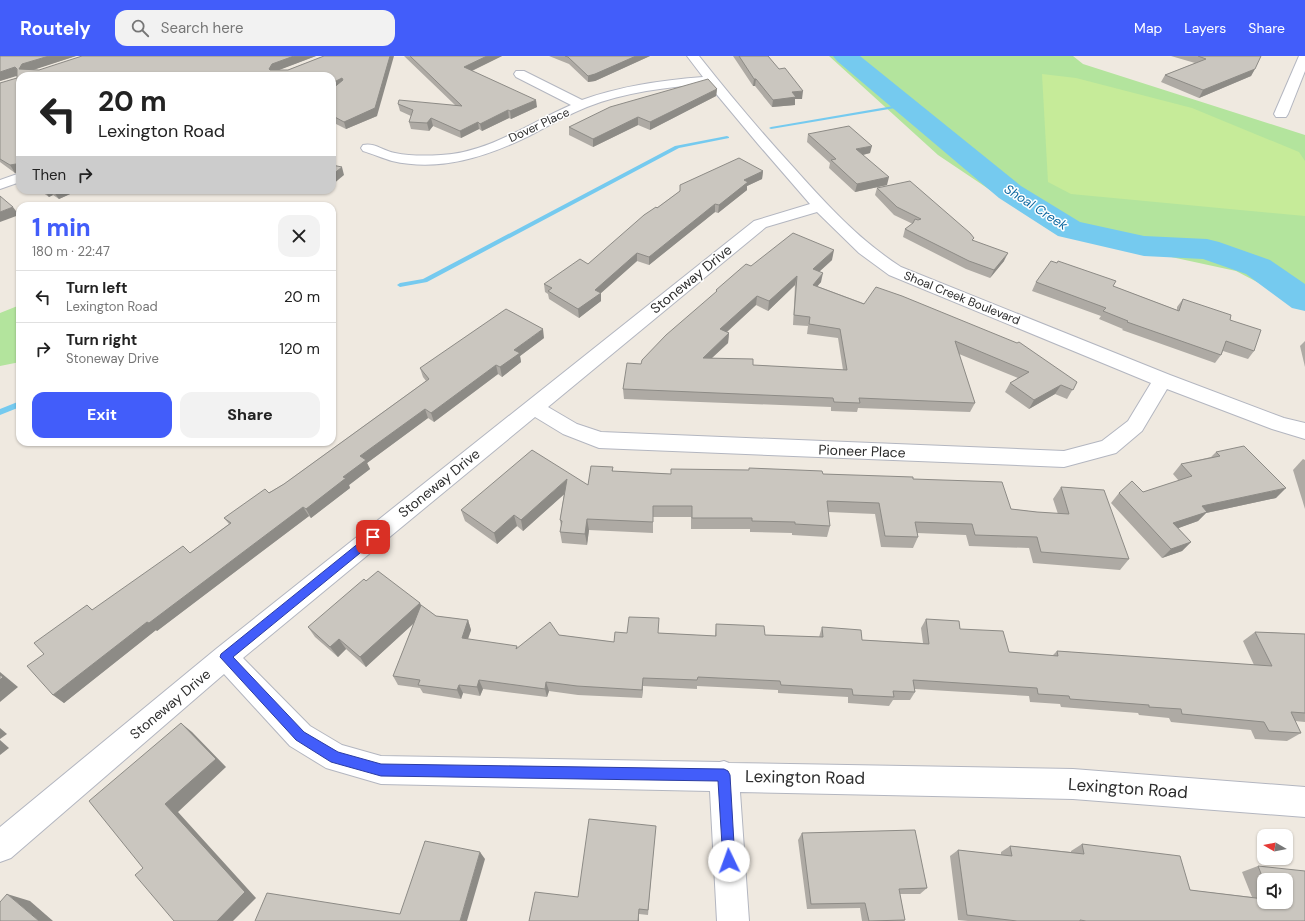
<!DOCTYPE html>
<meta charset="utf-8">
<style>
:root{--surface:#fff;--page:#f2f2f2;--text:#222;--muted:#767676;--line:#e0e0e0;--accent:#425dfa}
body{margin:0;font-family:"DM Sans",sans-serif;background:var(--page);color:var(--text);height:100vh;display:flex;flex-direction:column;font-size:15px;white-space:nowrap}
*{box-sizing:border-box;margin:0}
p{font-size:13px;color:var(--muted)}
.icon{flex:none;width:22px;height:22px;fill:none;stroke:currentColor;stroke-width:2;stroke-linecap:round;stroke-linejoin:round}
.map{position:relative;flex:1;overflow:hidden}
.panel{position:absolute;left:16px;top:146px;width:320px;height:244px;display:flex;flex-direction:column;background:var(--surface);border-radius:12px;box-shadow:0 1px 3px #0004}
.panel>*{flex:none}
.guide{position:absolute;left:16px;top:16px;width:320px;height:122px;border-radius:12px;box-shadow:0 1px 3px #0004;background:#fff;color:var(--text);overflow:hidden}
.needle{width:26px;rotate:279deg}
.fabs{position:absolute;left:1257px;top:773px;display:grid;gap:8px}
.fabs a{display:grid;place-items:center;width:36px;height:36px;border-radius:8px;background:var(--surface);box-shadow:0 1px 3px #0004;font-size:20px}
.pin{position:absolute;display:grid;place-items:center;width:34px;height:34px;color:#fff;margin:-17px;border-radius:8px;box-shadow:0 2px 6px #0006}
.me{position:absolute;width:44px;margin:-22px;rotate:357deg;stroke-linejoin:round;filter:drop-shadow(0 0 3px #0008)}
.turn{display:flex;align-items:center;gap:14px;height:84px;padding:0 16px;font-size:18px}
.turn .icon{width:52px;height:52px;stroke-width:2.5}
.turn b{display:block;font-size:28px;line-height:34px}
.then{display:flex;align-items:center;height:38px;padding:0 16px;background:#0003;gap:8px;font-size:15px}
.round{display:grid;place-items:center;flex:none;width:42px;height:42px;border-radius:12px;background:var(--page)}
.head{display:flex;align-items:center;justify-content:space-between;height:68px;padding:0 16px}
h1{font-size:24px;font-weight:800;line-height:30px;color:var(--accent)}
.button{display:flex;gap:8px;margin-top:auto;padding:8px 16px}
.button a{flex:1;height:46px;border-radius:12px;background:var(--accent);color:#fff;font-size:16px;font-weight:800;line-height:46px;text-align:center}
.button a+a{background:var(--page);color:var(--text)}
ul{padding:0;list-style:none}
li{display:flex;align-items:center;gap:12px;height:52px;padding:0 16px;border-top:1px solid var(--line)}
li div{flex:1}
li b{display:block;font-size:15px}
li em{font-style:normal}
header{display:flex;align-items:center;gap:24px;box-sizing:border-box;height:56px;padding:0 20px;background:var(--accent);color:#fff}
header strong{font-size:19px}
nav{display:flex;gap:22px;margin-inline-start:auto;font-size:14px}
.search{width:280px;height:36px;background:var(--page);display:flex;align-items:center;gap:10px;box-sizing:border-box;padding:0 14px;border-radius:12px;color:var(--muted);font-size:15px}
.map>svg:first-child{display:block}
.green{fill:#b3e49d}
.pitch{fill:#c6eb99}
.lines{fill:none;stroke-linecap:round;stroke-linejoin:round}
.stream{fill:#75caef;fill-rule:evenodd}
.river{fill:#75caef;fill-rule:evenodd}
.minor-casing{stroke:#b3b6c0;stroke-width:2}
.minor{fill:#fff;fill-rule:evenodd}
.wall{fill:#aeaaa4;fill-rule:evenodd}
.shaded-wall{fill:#8d8b86}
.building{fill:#cac6bf;stroke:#8d8b86;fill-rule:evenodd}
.route{fill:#425dfa;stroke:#2b3ca2}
.labels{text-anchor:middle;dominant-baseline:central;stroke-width:3;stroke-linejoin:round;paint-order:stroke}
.far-street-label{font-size:12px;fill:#2d2d2d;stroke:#fff}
.far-water-label{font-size:13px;font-style:italic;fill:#0e69a1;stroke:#fff}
.street-label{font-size:14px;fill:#2d2d2d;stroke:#fff}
.near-street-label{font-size:17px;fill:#2d2d2d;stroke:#fff}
</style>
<header>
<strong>Routely</strong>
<div class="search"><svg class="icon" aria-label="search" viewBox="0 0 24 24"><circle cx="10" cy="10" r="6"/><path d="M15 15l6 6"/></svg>Search here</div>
<nav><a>Map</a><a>Layers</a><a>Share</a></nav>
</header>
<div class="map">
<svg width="1305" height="865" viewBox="0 0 1305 865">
<rect width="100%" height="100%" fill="#efe9e0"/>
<g class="green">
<path d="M829 0H1073L1083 8 1305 79V251L1236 215 1051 175 938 99Z"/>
<path d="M20 249V306L0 310V257Z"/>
</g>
<path class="pitch" d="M1042 18 1076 22 1192 52 1299 96 1305 105V160L1071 138 1048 126Z"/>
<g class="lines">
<g class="stream">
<path d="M905 48H907V50L771 73 769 72 771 71Z"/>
<path d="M727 80 729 81V82L679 92 427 226 400 231 397 229 400 227 423 223 675 90Z"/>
<path d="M20 345V351L0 359V353Z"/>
</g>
<path class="river" d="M833 0H860L1021 130 1080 166 1144 180 1207 183 1219 186 1270 204 1305 228V255L1292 252 1246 218 1203 203 1144 200 1058 180 999 142 837 5Z"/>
<g class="minor-casing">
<g id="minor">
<path d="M687 0H699C729 38 761 76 794 112 827 149 859 184 901 211L1170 319 1284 362 1305 367V383L1272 373 1167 333 1142 375 1116 397 1064 411 599 392 563 378 535 361 243 602 310 670 342 689 381 700 720 706 724 705 729 707 1073 713 1305 731V761L1073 743 740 736 749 865H717L710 735 381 728 326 712 290 690 224 618 11 802 0 806V771L216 593 754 165 810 148 758 88 708 28C667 31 625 36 587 51 567 59 548 70 529 80 486 101 440 116 392 105 382 102 373 98 363 95L361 92 363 89C374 86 384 95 395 97 409 100 426 100 441 99 488 97 529 67 571 49L516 21 514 18 516 15H524L582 44C621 30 662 24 703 21ZM817 156 859 197 889 219 1151 327 1128 365 1102 385 1064 395 601 376 577 368 548 351 766 171Z"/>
<path d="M1299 0H1305V15L1288 58 1286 61H1276L1274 58Z"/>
<path d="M20 117V126L0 133V124Z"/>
</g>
</g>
<use href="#minor" class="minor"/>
</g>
<g class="wall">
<path d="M0 0H76L32 14H39L82 0H316L278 14H288L324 0 377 60 346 73 336 68 332 71V20H20V120L18 116 15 117 0 106V27L17 22V19L0 25Z"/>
<path d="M404 0H502L472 15 537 51 511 63 509 62 482 75 479 73 461 82 433 70 429 75 411 73 409 66 411 60 400 55 398 48 455 49Z"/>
<path d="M549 0H650L595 25 588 26 569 8Z"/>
<path d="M733 0H768L802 43H795V49L772 51 755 30H753Z"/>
<path d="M1171 0H1261L1251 20 1199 42 1161 26 1165 19 1195 7Z"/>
<path d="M717 33 716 40 650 74 638 69 593 91 569 79V71Z"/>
<path d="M808 78 870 97 863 99 887 129 855 136 829 112 830 107 807 86Z"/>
<path d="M763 115 762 123 747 130V134L718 157 715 156 649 209 637 205 601 237V245L579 262 549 243 548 238 545 236 544 228 588 208 657 152 680 135V129Z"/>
<path d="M877 132 973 184 1004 205 990 222 966 213 903 181 905 173 913 168 894 159 875 139Z"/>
<path d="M39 134H79L59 143 53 139 49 141Z"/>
<path d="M305 134H326L322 138Z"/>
<path d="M832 204 819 216 821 226 817 230 1077 326 1067 343 1055 338 1029 353 1005 336 1010 327 1018 322 959 298 975 347 970 356 858 352 857 356 831 355V351L624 343 623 333 641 308 716 237V234L751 210ZM795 229 793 269 808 270 807 278 838 282 843 314 753 309 712 302 728 287 729 277 727 276 756 249 768 255Z"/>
<path d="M1036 226 1113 230 1177 254V251L1183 243 1254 295 1248 303 1223 295 1221 299 1215 307 1122 274 1123 273 1099 263 1101 260 1032 235Z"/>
<path d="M544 282 520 300 521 306 502 321 498 318 434 366 428 362 367 407 370 413 349 429 350 432 311 462 309 460 157 575 156 574 64 647 53 639 44 598 87 549 93 554 190 497 229 468 224 462 284 428 426 325 423 321 420 312Z"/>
<path d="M1305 285V311L1300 290Z"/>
<path d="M1216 396 1276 442 1206 457 1198 465 1178 472 1191 486 1182 495 1162 502 1111 447 1119 437 1143 436 1179 425 1173 418 1181 408 1211 401Z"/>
<path d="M1303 403 1305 404V453L1293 414Z"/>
<path d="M613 411V415L671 418H823L913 423 1011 453 1037 456 1058 458 1053 443 1061 431 1129 503 1120 514 1033 507 1029 492 969 490 966 479 917 477 918 481 913 492 881 491 875 458 828 456 830 470 827 481 792 479V477L750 476V473H691V461H653V477L589 474 587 489 562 487 560 476 561 470 560 464 564 438 523 475 517 470 497 488 465 465 461 454 588 429Z"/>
<path d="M366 525 420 547 421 550 436 560 468 564 471 574 468 583 517 592 559 579 614 586 659 577 715 580 716 568 765 579 819 581 822 571 862 584 923 587 921 572 926 563 960 573 1009 596 1052 600 1057 595 1254 609 1243 585 1255 576 1305 578V666L1295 665 1301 677 1287 685 1255 683 1251 674 1171 666 1169 662 1139 659 1138 657 1061 651 1060 648 1030 646 1029 640 915 633V636L910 644H893L889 650 848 647V641L778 637V634L697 630V633L643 630 642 642 578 639 549 635 547 641 483 633 480 640 463 637 461 643 423 637 420 632 398 629 393 620 414 567 366 611 346 593 338 601 315 581 308 571Z"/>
<path d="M655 777 648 859 639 858 578 841Z"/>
<path d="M802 777 927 832 920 838H900L905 864 904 865H862L860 852 807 853 798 784Z"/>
<path d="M1082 788 1190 834 1252 841 1242 816 1258 810 1305 865H968L958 864 950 800 958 794 1001 799V796L1010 790 1071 796V795ZM1264 824 1286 846H1264Z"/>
</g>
<g class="shaded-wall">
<path d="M49 0H76L27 16 19 13 22 8Z"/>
<path d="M294 0H316L274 16 272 20 269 13 272 8Z"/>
<path d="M390 0H394L377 60 346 73 344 66Z"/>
<path d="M487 0H502L465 18 464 11Z"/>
<path d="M636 0H650L595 25 588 26V20Z"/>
<path d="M15 11 20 19 0 25V16Z"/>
<path d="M1255 13 1251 20 1199 42 1203 34Z"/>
<path d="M342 22 345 30 332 35V27Z"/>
<path d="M754 23H756L755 30H753Z"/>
<path d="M717 33 716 40 650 74V66Z"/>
<path d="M803 35 802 43H795V49L772 51 773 44 792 36Z"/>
<path d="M536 44 537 51 511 63 510 55Z"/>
<path d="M508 54 509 62 482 75 480 68Z"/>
<path d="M333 60 336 68 332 71V61Z"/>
<path d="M638 61V69L593 91V83Z"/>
<path d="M431 62 433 70 429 75 427 67Z"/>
<path d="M478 66 479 73 461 82 460 75Z"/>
<path d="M872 90 870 97 854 101 856 93Z"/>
<path d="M16 108V114L18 116 15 117 10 109Z"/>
<path d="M342 111 344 119 332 129V119Z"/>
<path d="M763 115 762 123 747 130V134L718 157 719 149 744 124Z"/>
<path d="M889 121 887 129 855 136 857 128Z"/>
<path d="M44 134H50L53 139 49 141Z"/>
<path d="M55 134H79L59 143 53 135Z"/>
<path d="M89 134H99L91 138Z"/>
<path d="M321 134H326L322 138Z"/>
<path d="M715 148V156L649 209V201Z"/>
<path d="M13 151 19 159 0 166V156Z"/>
<path d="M834 194 832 204 811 223 813 213Z"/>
<path d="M637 197V205L601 237V245L579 262 578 253 595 234Z"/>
<path d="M1008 197 1004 205 990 222 994 214Z"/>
<path d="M823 217 821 226 811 238 813 229Z"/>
<path d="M797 220 795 229 768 255 769 245Z"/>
<path d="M757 240 756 249 720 282V273Z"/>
<path d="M543 273 544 282 520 300 521 306 502 321 500 311 514 294Z"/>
<path d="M729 277 728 287 702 311 703 302Z"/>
<path d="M496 309 498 318 434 366 431 357Z"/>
<path d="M1061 329 1055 338 1029 353 1034 344Z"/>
<path d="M425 353 428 362 367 407 370 413 349 429 350 432 311 462 306 453 343 421 360 400Z"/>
<path d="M567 423 569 434 523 475 521 464Z"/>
<path d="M1286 432 1276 442 1206 457 1198 465 1165 477 1173 467 1202 450Z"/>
<path d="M303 451 309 460 157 575 156 574 64 647 53 639 147 566Z"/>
<path d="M514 459 517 470 497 488 494 477Z"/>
<path d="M587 463 589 474 587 489 585 478Z"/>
<path d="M1191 486 1182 495 1162 502 1171 493Z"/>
<path d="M420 547 425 557 366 611 360 601Z"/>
<path d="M468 564 471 574 465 591 462 582Z"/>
<path d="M339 583 346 593 338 601 330 591Z"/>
<path d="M0 616 18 631 0 646Z"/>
<path d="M643 622V630L642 642V634Z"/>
<path d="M479 624 483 633 480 640 477 631Z"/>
<path d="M546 626 549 635 547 641 545 633Z"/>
<path d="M459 629 463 637 461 643 457 634Z"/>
<path d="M181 667 192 676 226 711 178 756 256 842 233 865H217L165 748Z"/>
<path d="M0 672 7 678 0 683Z"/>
<path d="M0 684 9 692 0 699Z"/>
<path d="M480 796 485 803 467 865H460Z"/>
<path d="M7 838 30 845 53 865H39Z"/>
<path d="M639 853V865H638Z"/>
</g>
<g class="building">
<path d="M0 0H49L22 8 19 13 39 14 82 0H294L272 8 269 13 270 14H288L324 0H390L375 52 344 66 333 60 332 61V33L343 24 342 22 332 27V20H20V117L16 114V108L10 109 0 103V27L17 22V13L15 11 0 16Z"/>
<path d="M410 0H487L464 11 536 44 510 55 508 54 480 68 478 66 460 75 431 62 427 67 409 66 413 54 398 48 399 44 462 50Z"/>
<path d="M565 0H636L595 18 588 20 568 1Z"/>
<path d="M739 0H768L779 13 785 12 803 35 792 36 796 41 773 44 756 23H754Z"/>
<path d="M1198 0H1261L1255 13 1203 34 1165 19 1206 3Z"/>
<path d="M708 23 717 33 650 66 638 61 593 83 569 71 610 51Z"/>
<path d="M849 70 872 90 856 93 889 121 857 128 831 104 836 103 808 78Z"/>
<path d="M739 102 763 115 744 124 748 126 719 149 715 148 649 201 637 197 595 234 601 237 578 253 548 235 552 232 544 228 580 203 588 208 644 159 656 151 657 152 680 135V129Z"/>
<path d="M332 109 342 111 332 119Z"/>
<path d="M910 125 970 177 974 182 972 184 1008 197 994 214 969 205 905 173 913 167 915 163 918 164 921 163 897 151 877 132Z"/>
<path d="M0 140 13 151 0 156Z"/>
<path d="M793 177 834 194 813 213 823 217 813 229 864 248 876 231 902 240 1017 287 1019 286 1077 326 1073 334 1061 329 1034 344 1010 327 1029 316 955 285 975 347 859 342 860 347 834 346 833 342 623 333 627 307 641 308 642 304 666 279 717 235 716 234 746 208 751 210ZM797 220 794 259 810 261 809 268 840 273 847 314 753 309V303L703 302 729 277 720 273 757 240 769 245Z"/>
<path d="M1051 205 1057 207 1058 205 1116 225 1113 230 1179 255 1183 243 1231 259 1230 264 1261 274 1254 295 1226 285 1221 299 1127 266 1128 265 1103 255 1106 252 1036 226Z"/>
<path d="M506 253 543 273 514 294 520 297 500 311 496 309 431 357 425 353 360 400 366 404 343 421 346 422 306 453 303 451 149 567 147 566 53 639 27 610 44 598 34 587 87 549 92 554 183 490 190 497 231 467 224 462 265 433 269 437 284 428 429 323 420 312Z"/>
<path d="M1244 390 1286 432 1202 450 1207 456 1173 467 1191 486 1171 493 1119 437 1132 425 1143 436 1192 420 1181 408 1220 400 1216 396Z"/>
<path d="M532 394 588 429 591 410 613 411 612 415 671 418V413L749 414V412L822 415 823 418 913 421V423L1002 426 1011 453 1037 456 1069 458 1061 431 1104 434 1129 503 1041 496 1037 481 975 479 972 468 915 466 918 481 885 480 879 447 827 445 830 470 795 468V466L752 465V462H692V450H653V466L587 463 585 478 560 476 562 465 560 464 567 423 521 464 514 459 494 477 461 454Z"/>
<path d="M378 515 420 547 360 601 339 583 330 591 308 571 364 523 366 525Z"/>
<path d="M421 549 436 560 468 564 462 582 517 590 516 593 550 566 559 579 614 586 615 576 627 577 629 561 659 562 658 577 716 580V568L764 570 765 579 823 581 822 571 861 574 862 584 929 588 926 563 959 565 960 573 1003 575 1009 596 1058 600 1057 595 1272 610 1255 576 1305 578V657L1291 656 1301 677 1269 675 1264 666 1182 658 1181 653 1149 651V649L1070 643 1069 640 1038 638 1037 632 913 624 915 636 893 635 894 641 853 639 852 633 781 629 780 625 698 621 697 624 643 622 642 634 577 630 546 626 545 633 479 624 477 631 459 629 457 634 418 629 420 624 393 620Z"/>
<path d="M0 619 3 621 0 624Z"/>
<path d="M181 667 216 703 165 748 245 836 217 865H174L135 819 143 812 89 745Z"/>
<path d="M589 763 656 770 648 854 639 853 638 865H529L535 836 578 841Z"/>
<path d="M915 774 927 832 899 833 905 864 869 865 865 847 811 848 802 777Z"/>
<path d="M425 785 480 796 460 865H255L267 837 400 858Z"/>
<path d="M1082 788 1180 800 1190 834 1264 843V846H1286V824H1264V825L1258 810 1305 815V865H1086L1080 864V865H1017L967 859 958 794 1012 800 1010 790 1084 798Z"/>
<path d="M7 838 39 865H0V846Z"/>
</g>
<path class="route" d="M373 477 376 478 378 481 376 484 233 601 304 676 338 696 381 708 724 713 728 715 730 719 735 805 734 809 729 811 725 809 723 805 718 725 381 720 331 706 296 684 220 601 221 598 370 478Z"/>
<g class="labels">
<g class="far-street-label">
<text transform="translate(539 69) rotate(-25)">Dover Place</text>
<text transform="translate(962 242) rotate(22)">Shoal Creek Boulevard</text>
</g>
<g class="far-water-label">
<text transform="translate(1036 151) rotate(33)">Shoal Creek</text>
</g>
<g class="street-label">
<text transform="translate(691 223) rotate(-39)">Stoneway Drive</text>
<text transform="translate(862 395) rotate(2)">Pioneer Place</text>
<text transform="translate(439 427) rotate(-39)">Stoneway Drive</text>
<text transform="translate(170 648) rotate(-40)">Stoneway Drive</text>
</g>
<g class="near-street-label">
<text transform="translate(805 721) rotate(1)">Lexington Road</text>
<text transform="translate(1128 732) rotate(4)">Lexington Road</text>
</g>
</g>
</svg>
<div class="fabs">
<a><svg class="needle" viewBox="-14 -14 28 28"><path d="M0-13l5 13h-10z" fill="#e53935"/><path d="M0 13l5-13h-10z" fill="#767676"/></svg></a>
<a><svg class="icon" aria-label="sound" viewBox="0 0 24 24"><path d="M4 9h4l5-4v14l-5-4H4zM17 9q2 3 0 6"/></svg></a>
</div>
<div class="pin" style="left:373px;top:481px;background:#d93025"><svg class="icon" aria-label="arrive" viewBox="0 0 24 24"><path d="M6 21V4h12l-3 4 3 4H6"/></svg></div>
<svg class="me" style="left:729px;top:805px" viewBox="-20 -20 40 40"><circle r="19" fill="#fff"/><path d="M0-13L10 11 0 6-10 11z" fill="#425dfa"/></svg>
<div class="guide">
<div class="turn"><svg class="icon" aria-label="left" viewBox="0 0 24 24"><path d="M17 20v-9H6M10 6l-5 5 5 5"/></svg><div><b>20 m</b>Lexington Road</div></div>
<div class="then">Then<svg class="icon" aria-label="right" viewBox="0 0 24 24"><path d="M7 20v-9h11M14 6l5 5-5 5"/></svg></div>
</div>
<section class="panel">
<div class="head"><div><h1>1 min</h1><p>180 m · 22:47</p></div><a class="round"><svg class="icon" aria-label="close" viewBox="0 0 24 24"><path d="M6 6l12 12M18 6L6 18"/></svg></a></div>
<ul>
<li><svg class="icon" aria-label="left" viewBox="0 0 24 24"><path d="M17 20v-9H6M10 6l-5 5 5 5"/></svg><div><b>Turn left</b><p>Lexington Road</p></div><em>20 m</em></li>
<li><svg class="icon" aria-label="right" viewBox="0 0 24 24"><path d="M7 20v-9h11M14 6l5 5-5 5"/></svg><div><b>Turn right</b><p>Stoneway Drive</p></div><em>120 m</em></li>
</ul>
<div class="button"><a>Exit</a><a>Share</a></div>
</section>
</div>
